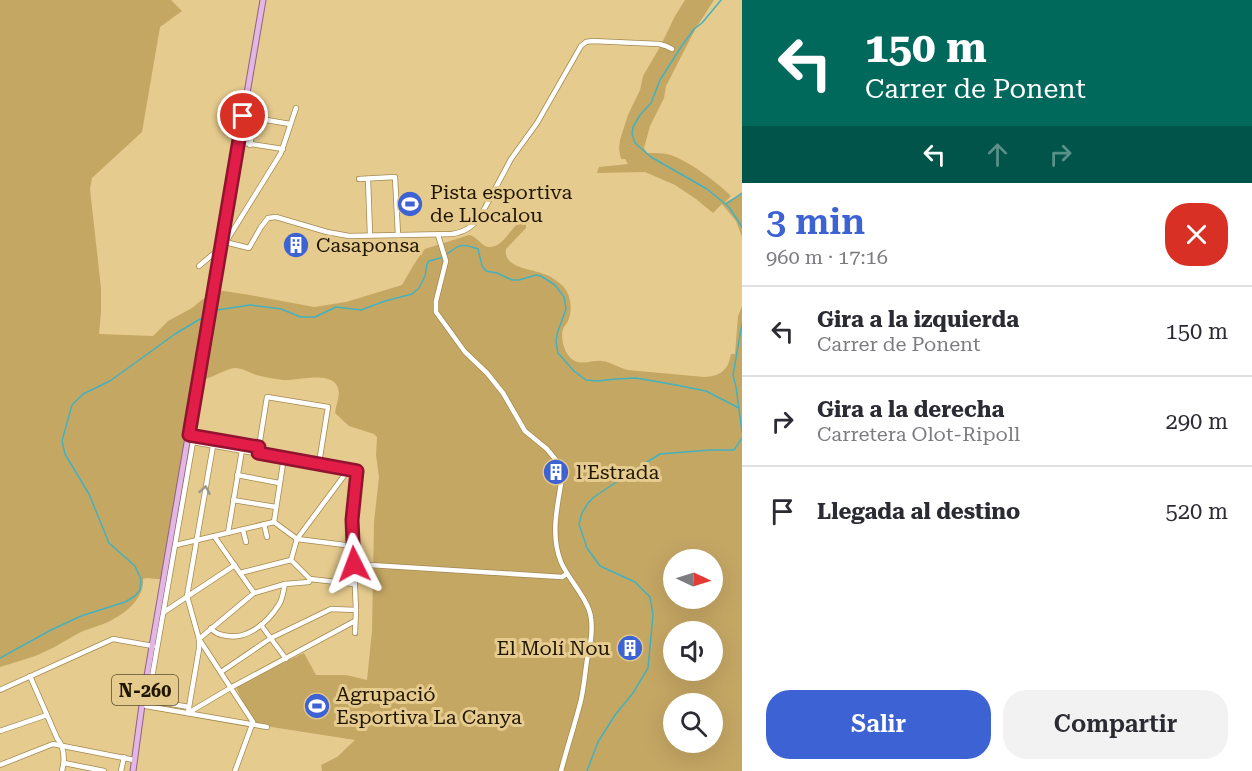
<!DOCTYPE html>
<html lang="es">
<meta charset="utf-8">
<style>
:root{--surface:#fff;--page:#f2f2f3;--text:#2b2b33;--muted:#7c7c81;--line:#e1e1e2;--accent:#3d62d3}
body{margin:0;font-family:"Roboto Serif",serif;background:var(--page);color:var(--text);height:100vh;display:flex;flex-direction:column;font-size:22px;white-space:nowrap}
*{box-sizing:border-box;margin:0}
p{font-size:20px;color:var(--muted)}
.icon{flex:none;width:33px;height:33px;fill:none;stroke:currentColor;stroke-width:2;stroke-linecap:round;stroke-linejoin:round}
.map{position:relative;flex:1;overflow:hidden}
.sheet{display:flex;flex-direction:column;background:var(--surface);width:510px}
.sheet>*{flex:none}
.hud{background:#00695c;color:#fff;overflow:hidden}
.needle{width:39px;rotate:94deg}
.fabs{position:absolute;left:663px;top:549px;display:grid;gap:12px}
.fabs a{display:grid;place-items:center;width:60px;height:60px;border-radius:50%;background:var(--surface);box-shadow:0 6px 24px #0002;font-size:30px}
.pin{position:absolute;display:grid;place-items:center;width:51px;height:51px;color:#fff;margin:-26px;border:3px solid #fff;border-radius:50%;box-shadow:0 2px 6px #0007}
.me{position:absolute;width:66px;margin:-33px;rotate:357deg;stroke-linejoin:round;filter:drop-shadow(0 0 4px #0008)}
.turn{display:flex;align-items:center;gap:21px;height:126px;padding:0 24px;font-size:27px}
.turn .icon{width:78px;height:78px;stroke-width:2.5}
.turn b{display:block;font-size:42px;line-height:51px}
.lanes{display:flex;align-items:center;height:57px;padding:0 24px;background:#0003;justify-content:center;gap:30px;direction:ltr}
.lanes .off{opacity:.35}
.round{display:grid;place-items:center;flex:none;width:63px;height:63px;border-radius:24px;background:var(--page)}
.summary{display:flex;align-items:center;justify-content:space-between;height:102px;padding:0 24px}
h1{font-size:36px;font-weight:600;line-height:45px;color:var(--accent)}
.button{display:flex;gap:12px;margin-top:auto;padding:12px 24px}
.button a{flex:1;height:69px;border-radius:24px;background:var(--accent);color:#fff;font-size:24px;font-weight:600;line-height:69px;text-align:center}
.button a+a{background:var(--page);color:var(--text)}
ul{padding:0;list-style:none}
li{display:flex;align-items:center;gap:18px;height:90px;padding:0 24px;border-top:2px solid var(--line)}
li div{flex:1}
li b{display:block;font-size:22px}
li em{font-style:normal}
main{display:flex;flex:1;min-height:0}
.map>svg:first-child{display:block}
.green{fill:#c5a764;fill-rule:evenodd}
.lines{fill:none;stroke-linecap:round;stroke-linejoin:round}
.stream{stroke:#43b1be;stroke-width:1.5}
.minor-casing{stroke:#a3894e;stroke-width:6}
.major-casing{stroke:#925f87;stroke-width:7}
.minor{stroke:#fff;stroke-width:4.5}
.major{stroke:#e2b7e2;stroke-width:5}
.oneway{stroke:#9b968c}
.route-casing{stroke:#92132f;stroke-width:15}
.route{stroke:#e11d48;stroke-width:10}
.labels{text-anchor:middle;dominant-baseline:central;stroke-width:6;stroke-linejoin:round;paint-order:stroke}
.shield{fill:#e6cb8e;stroke:#5b4c2b;stroke-width:1.5}
.shield-label{font-size:18px;font-weight:bold;fill:#201600}
.poi-label{font-size:20px;fill:#201600;stroke:#e6cb8e;text-anchor:start}
</style>
<main>
<div class="map">
<svg width="742" height="771" viewBox="0 0 742 771">
<rect width="100%" height="100%" fill="#e6cb8e"/>
<g class="green">
<path d="M0 0H171L182 11 160 27 142 132 92 178 90 189 101 288V312L99 334 153 336 168 321 192 308 203 299 217 290 250 295 314 307 346 302 402 285C408 275 418 256 425 249L469 235C477 236 481 246 488 247 506 248 510 223 526 220V228L506 249C503 268 531 269 544 274 551 276 557 281 563 286 571 295 573 310 568 321 567 324 564 326 563 329 560 339 565 357 575 361 584 365 592 360 602 361 611 362 619 368 628 370L704 377C720 376 728 371 731 354H735L738 316 742 306V771H322L321 765 337 757 355 740 253 724 235 685 304 653 316 675H346L367 680 372 631 374 522 379 477 376 455 377 437 374 434 349 426 335 413C336 402 343 392 335 383 324 372 296 381 283 380 274 379 265 377 256 375 249 372 242 368 235 368 224 369 212 379 200 380L201 382 168 580 147 578 143 579C145 595 129 611 115 618 105 625 92 627 81 632 66 640 51 650 35 656 24 660 12 663 0 667ZM674 560H712V598H674ZM674 632H712V670H674ZM674 704H712V742H674Z"/>
<path d="M685 0H714L696 28 666 86 664 98 650 126 644 148 647 153C655 153 664 153 671 155 690 162 717 182 731 196L724 203 742 194V237L736 221 722 204 713 213 696 199 675 185 645 172 597 173 599 167 628 164 625 159H621L619 149 620 140 628 115 640 90 643 76 660 47 675 16Z"/>
</g>
<g class="lines">
<g class="stream">
<path d="M721 0 702 23 694 29 681 47 660 80 651 103 640 115 633 127 632 134 635 143 651 157 707 189 729 207 742 227"/>
<path d="M726 204 742 193"/>
<path d="M211 313 217 310 250 305 281 309 301 317H315L336 307 361 310 385 301 412 294 419 288 425 276 427 264 429 261C433 260 436 259 440 258 457 250 455 240 478 249L482 266 486 271 497 273 512 280H519L536 275 541 276 555 285 564 297 566 309 557 334 556 342 558 353 574 371 586 380 597 381 616 379 636 378 676 385 706 391 739 408"/>
<path d="M742 324 733 375 736 387 742 432"/>
<path d="M0 658 51 630 81 616 125 602 135 596 140 590 141 579 135 566 109 543 89 494 65 454 62 441 72 405 83 394 110 381 175 334 207 315"/>
<path d="M587 771 598 742 615 715 633 693 648 668 653 615 650 597 635 582 600 566 587 548 579 524 582 513 588 503 594 497 642 465 660 454 710 450H734L742 438"/>
</g>
<g class="minor-casing">
<g id="minor">
<path d="M243 116 290 124"/>
<path d="M238 142 283 149"/>
<path d="M250 145 255 119"/>
<path d="M359 179 395 177 398 235"/>
<path d="M368 179 370 235"/>
<path d="M438 235 446 261 436 301V312L465 352 487 373 503 393 525 431 547 449 560 465 563 471C559 501 549 532 561 562 568 579 589 600 591 618 593 632 590 646 587 660 585 673 584 687 581 700 575 724 567 748 561 771"/>
<path d="M221 241 249 248 261 227 268 218 276 217 327 232 349 236 452 234C465 232 472 227 480 217L511 159 537 123 581 46 586 42 592 41 659 44 666 46 672 49"/>
<path d="M199 266 224 245 281 153 296 108"/>
<path d="M193 436 259 447"/>
<path d="M193 442 357 471 352 520 356 610 355 633"/>
<path d="M258 453 267 397 328 407 319 463"/>
<path d="M284 457 274 522 297 539 353 546"/>
<path d="M237 475 279 483"/>
<path d="M233 500 276 507"/>
<path d="M264 524 267 537"/>
<path d="M243 530 246 542"/>
<path d="M228 533 242 450"/>
<path d="M214 536 254 593"/>
<path d="M176 545 274 522"/>
<path d="M354 564 562 577 567 574"/>
<path d="M240 573 291 560"/>
<path d="M310 579 291 560 297 539 349 469"/>
<path d="M164 612 235 565"/>
<path d="M261 625 286 659"/>
<path d="M211 628C215 634 221 635 228 636 248 639 267 623 278 606 283 600 283 591 285 584"/>
<path d="M221 672 271 638 331 609 356 610"/>
<path d="M30 676 57 738C65 748 65 759 62 771"/>
<path d="M0 690 113 639 153 646"/>
<path d="M148 700 189 707"/>
<path d="M146 706 267 727"/>
<path d="M147 706 194 436"/>
<path d="M188 713 199 649V639L187 596 214 440"/>
<path d="M188 713 232 687 355 621"/>
<path d="M0 731 47 715"/>
<path d="M64 763 104 771"/>
<path d="M0 765 53 744 134 760"/>
<path d="M121 771 124 757"/>
<path d="M235 771 253 722 199 639 254 593 285 584 309 582 310 579 354 584"/>
</g>
</g>
<g class="major-casing">
<path id="major" d="M133 771 142 705 263 0"/>
</g>
<use href="#minor" class="minor"/>
<use href="#major" class="major"/>
</g>
<defs><path id="oneway-chevron" d="M-2-3.5L2.5 0L-2 3.5" fill="none" stroke-width="1.6" stroke-linecap="round" stroke-linejoin="round" transform="scale(1.5)"/></defs>
<use class="oneway" href="#oneway-chevron" transform="translate(205 490) rotate(-80)"/>
<g class="lines">
<g class="route-casing">
<path id="route" d="M243 116 189 435 259 447 258 453 357 471 352 520 354 564"/>
</g>
<use href="#route" class="route"/>
</g>
<defs>
<g id="stadium-disc" transform="scale(1.35)"><circle r="9.5" fill="#3d62d3" stroke="#e6cb8e"/><path d="M0-5a6.5 5 0 1 0 0 10a6.5 5 0 1 0 0-10ZM-3.5-1.8h7v3.6h-7Z" fill="#fff"/></g>
<g id="building-disc" transform="scale(1.35)"><circle r="9.5" fill="#3d62d3" stroke="#e6cb8e"/><path d="M-4-6H4V6H1V3H-1V6H-4ZM-2.5-4.3h1.7v1.8h-1.7ZM.8-4.3h1.7v1.8H.8ZM-2.5-1h1.7V.8h-1.7ZM.8-1h1.7V.8H.8Z" fill="#fff"/></g>
</defs>
<g fill-rule="evenodd">
<use href="#stadium-disc" x="410" y="204"/>
<use href="#building-disc" x="296" y="245"/>
<use href="#building-disc" x="556" y="472"/>
<use href="#building-disc" x="630" y="648"/>
<use href="#stadium-disc" x="317" y="706"/>
</g>
<g class="labels">
<rect class="shield" x="112" y="675" width="66" height="30" rx="4.5"/>
<g class="shield-label">
<text x="145" y="690">N-260</text>
</g>
<g class="poi-label">
<text x="430" y="192">Pista esportiva<tspan x="430" dy="23">de Llocalou</tspan></text>
<text x="316" y="245">Casaponsa</text>
<text x="576" y="472">l'Estrada</text>
<text x="610" y="648" text-anchor="end">El Molí Nou</text>
<text x="336" y="694">Agrupació<tspan x="336" dy="23">Esportiva La Canya</tspan></text>
</g>
</g>
</svg>
<div class="fabs">
<a><svg class="needle" viewBox="-14 -14 28 28"><path d="M0-13l5 13h-10z" fill="#e53935"/><path d="M0 13l5-13h-10z" fill="#7c7c81"/></svg></a>
<a><svg class="icon" aria-label="sound" viewBox="0 0 24 24"><path d="M4 9h4l5-4v14l-5-4H4zM17 9q2 3 0 6"/></svg></a>
<a><svg class="icon" aria-label="search" viewBox="0 0 24 24"><circle cx="10" cy="10" r="6"/><path d="M15 15l6 6"/></svg></a>
</div>
<div class="pin" style="left:243px;top:116px;background:#d93025"><svg class="icon" aria-label="arrive" viewBox="0 0 24 24"><path d="M6 21V4h12l-3 4 3 4H6"/></svg></div>
<svg class="me" style="left:354px;top:564px" viewBox="-20 -20 40 40"><path d="M0-17L14 15 0 8-14 15z" fill="#e11d48" stroke="#fff" stroke-width="4"/></svg>
</div>
<section class="sheet">
<div class="hud">
<div class="turn"><svg class="icon" aria-label="left" viewBox="0 0 24 24"><path d="M17 20v-9H6M10 6l-5 5 5 5"/></svg><div><b>150 m</b>Carrer de Ponent</div></div>
<div class="lanes"><svg class="icon" aria-label="left" viewBox="0 0 24 24"><path d="M17 20v-9H6M10 6l-5 5 5 5"/></svg><svg class="icon off" aria-label="ahead" viewBox="0 0 24 24"><path d="M12 20V5M6 11l6-6 6 6"/></svg><svg class="icon off" aria-label="right" viewBox="0 0 24 24"><path d="M7 20v-9h11M14 6l5 5-5 5"/></svg></div>
</div>
<div class="summary"><div><h1>3 min</h1><p>960 m · 17:16</p></div><a class="round" style="background:#d93025;color:#fff"><svg class="icon" aria-label="close" viewBox="0 0 24 24"><path d="M6 6l12 12M18 6L6 18"/></svg></a></div>
<ul>
<li><svg class="icon" aria-label="left" viewBox="0 0 24 24"><path d="M17 20v-9H6M10 6l-5 5 5 5"/></svg><div><b>Gira a la izquierda</b><p>Carrer de Ponent</p></div><em>150 m</em></li>
<li><svg class="icon" aria-label="right" viewBox="0 0 24 24"><path d="M7 20v-9h11M14 6l5 5-5 5"/></svg><div><b>Gira a la derecha</b><p>Carretera Olot-Ripoll</p></div><em>290 m</em></li>
<li><svg class="icon" aria-label="arrive" viewBox="0 0 24 24"><path d="M6 21V4h12l-3 4 3 4H6"/></svg><div><b>Llegada al destino</b></div><em>520 m</em></li>
</ul>
<div class="button"><a>Salir</a><a>Compartir</a></div>
</section>
</main>
